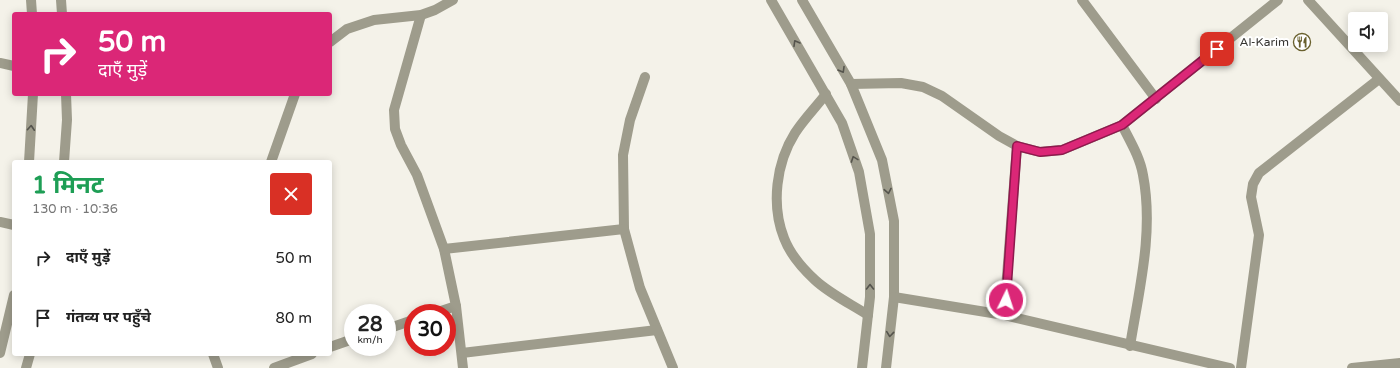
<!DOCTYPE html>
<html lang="hi">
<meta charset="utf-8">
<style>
:root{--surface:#fff;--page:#f6f6f6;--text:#222;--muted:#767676}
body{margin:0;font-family:"Varela Round","Noto Sans Devanagari",sans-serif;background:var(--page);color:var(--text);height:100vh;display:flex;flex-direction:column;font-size:15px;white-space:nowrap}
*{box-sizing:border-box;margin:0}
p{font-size:13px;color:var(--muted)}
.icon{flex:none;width:22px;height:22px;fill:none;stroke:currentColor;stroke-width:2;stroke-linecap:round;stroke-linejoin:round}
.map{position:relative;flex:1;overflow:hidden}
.details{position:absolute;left:12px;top:160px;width:320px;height:196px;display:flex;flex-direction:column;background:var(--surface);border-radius:4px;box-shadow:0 2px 10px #0003}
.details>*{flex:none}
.guide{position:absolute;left:12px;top:12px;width:320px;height:84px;border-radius:4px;box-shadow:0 2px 10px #0003;background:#db2777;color:#fff;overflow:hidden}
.tools{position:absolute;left:1348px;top:12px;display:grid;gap:8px}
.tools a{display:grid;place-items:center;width:40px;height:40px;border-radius:4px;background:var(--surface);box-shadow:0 2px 10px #0003;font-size:20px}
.speed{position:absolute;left:344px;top:304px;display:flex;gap:8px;font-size:20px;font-weight:700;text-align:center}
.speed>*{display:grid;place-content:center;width:52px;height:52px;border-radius:50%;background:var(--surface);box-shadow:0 2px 10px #0003;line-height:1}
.speed small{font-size:10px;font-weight:400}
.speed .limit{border:6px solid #d22;background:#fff;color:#111}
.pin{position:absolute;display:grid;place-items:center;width:34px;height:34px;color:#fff;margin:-17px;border-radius:8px;box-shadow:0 2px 6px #0006}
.me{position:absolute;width:44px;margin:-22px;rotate:4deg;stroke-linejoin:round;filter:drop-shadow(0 0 3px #0008)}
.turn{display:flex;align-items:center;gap:14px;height:84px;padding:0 20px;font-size:18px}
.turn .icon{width:52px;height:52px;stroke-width:2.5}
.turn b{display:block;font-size:28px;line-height:34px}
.round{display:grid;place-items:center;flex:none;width:42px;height:42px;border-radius:4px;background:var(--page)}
.headline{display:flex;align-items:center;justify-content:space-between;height:68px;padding:0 20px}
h1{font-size:24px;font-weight:700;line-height:30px;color:#1e9e55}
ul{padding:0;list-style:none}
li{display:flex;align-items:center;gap:12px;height:60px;padding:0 20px}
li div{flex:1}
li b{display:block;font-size:15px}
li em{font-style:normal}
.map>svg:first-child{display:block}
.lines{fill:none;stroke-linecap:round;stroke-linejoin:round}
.minor{stroke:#9e9c8c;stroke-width:10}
.oneway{stroke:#55544d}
.route-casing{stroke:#8e194d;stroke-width:10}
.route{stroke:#db2777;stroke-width:7}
.labels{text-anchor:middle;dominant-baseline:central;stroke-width:4;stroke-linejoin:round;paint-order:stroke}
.poi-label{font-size:12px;fill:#363532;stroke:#fff;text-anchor:end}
</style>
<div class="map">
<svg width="1400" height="368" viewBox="0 0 1400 368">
<rect width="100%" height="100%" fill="#f4f2e9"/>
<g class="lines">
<g class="minor">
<path d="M31 0 32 14"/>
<path d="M61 0 62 14"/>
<path d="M771 0 842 123 859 172 870 234V297L862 368"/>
<path d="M802 0 851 84 882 160 894 221V297L886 368"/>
<path d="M1082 0 1156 99"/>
<path d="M1308 0 1400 101"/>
<path d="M421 15 394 110 395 129 401 145 417 175 444 249 456 306 463 368"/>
<path d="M330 42 347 29 374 20 421 15 435 10 453 0"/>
<path d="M0 63 14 66"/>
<path d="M645 77 630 120 623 155 624 229 640 288 673 368"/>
<path d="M851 84 901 83 923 87 942 96 999 136 1017 146 1040 152 1062 150 1122 125 1278 0"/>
<path d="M826 94C816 107 804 119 795 133 776 163 771 205 784 238 790 254 802 268 815 280 830 294 851 304 868 315"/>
<path d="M1122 125C1130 141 1140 157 1143 175 1154 232 1139 290 1130 346"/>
<path d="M29 162 33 94"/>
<path d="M64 162 67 120 66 94"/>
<path d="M271 162 295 94"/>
<path d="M0 222 14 225"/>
<path d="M444 249 624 229"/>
<path d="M894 297 1004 315 1230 368"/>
<path d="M435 313 456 306"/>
<path d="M1004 315 1017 146"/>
<path d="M387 329 413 320"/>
<path d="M330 347 353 339"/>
<path d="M0 353 14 295"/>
<path d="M462 353 657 330"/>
<path d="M213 354 218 368"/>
<path d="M26 368 30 354"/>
<path d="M274 368 312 354"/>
<path d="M1241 368 1259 235 1251 197 1253 184 1259 173 1379 79"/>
<path d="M1352 368 1400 363"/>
</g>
</g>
<defs><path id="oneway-chevron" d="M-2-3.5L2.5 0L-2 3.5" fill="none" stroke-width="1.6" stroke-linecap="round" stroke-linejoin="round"/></defs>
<g class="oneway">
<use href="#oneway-chevron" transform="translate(796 43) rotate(-120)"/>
<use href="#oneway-chevron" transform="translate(842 70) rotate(60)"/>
<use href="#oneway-chevron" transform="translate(31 128) rotate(-86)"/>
<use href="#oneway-chevron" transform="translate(854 159) rotate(-110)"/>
<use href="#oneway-chevron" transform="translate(888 191) rotate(79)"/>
<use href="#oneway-chevron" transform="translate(870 287) rotate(-90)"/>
<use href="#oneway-chevron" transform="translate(890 334) rotate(96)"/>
</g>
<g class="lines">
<g class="route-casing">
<path id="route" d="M1006 300 1017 146 1040 152 1062 150 1122 125 1217 49"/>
</g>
<use href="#route" class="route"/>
</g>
<defs>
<g id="restaurant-ring" transform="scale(0.9)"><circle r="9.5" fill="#fff" stroke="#69602d" stroke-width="1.5"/><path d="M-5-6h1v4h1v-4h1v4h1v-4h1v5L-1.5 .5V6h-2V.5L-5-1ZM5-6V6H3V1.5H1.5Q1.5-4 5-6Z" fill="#69602d"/></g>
</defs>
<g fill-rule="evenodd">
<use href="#restaurant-ring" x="1302" y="42"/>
</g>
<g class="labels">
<g class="poi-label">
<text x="1289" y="42">Al-Karim</text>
</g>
</g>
</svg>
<div class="tools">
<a><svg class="icon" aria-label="sound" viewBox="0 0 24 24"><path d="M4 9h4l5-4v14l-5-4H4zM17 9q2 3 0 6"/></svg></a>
</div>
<div class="speed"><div>28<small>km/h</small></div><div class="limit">30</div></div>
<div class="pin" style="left:1217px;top:49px;background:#d93025"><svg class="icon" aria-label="arrive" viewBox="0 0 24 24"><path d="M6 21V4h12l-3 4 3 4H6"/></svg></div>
<svg class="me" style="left:1006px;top:300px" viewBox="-20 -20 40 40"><circle r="17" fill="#db2777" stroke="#fff" stroke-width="3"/><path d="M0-11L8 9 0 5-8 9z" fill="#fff"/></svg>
<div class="guide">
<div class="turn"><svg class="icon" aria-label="right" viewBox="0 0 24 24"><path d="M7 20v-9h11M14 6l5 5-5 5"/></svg><div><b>50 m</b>दाएँ मुड़ें</div></div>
</div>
<section class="details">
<div class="headline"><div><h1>1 मिनट</h1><p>130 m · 10:36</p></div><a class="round" style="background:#d93025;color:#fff"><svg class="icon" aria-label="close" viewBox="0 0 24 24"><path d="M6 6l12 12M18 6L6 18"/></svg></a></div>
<ul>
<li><svg class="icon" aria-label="right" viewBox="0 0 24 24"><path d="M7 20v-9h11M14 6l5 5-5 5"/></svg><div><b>दाएँ मुड़ें</b></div><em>50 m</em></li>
<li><svg class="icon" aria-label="arrive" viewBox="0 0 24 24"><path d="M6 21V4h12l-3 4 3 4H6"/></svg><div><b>गंतव्य पर पहुँचे</b></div><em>80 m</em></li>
</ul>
</section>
</div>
